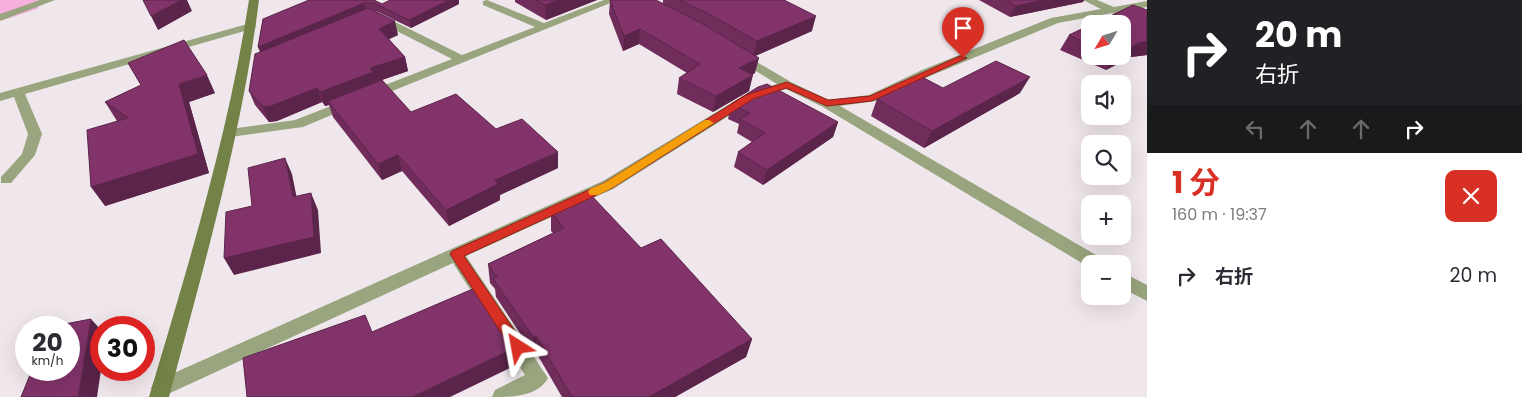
<!DOCTYPE html>
<html lang="ja">
<meta charset="utf-8">
<style>
:root{--surface:#fff;--page:#f2f2f3;--text:#2b2b33;--muted:#7c7c81;--accent:#d93025}
body{margin:0;font-family:Poppins,"Noto Sans JP",sans-serif;background:var(--page);color:var(--text);height:100vh;display:flex;flex-direction:column;font-size:19px;white-space:nowrap}
*{box-sizing:border-box;margin:0}
p{font-size:16px;color:var(--muted)}
.icon{flex:none;width:28px;height:28px;fill:none;stroke:currentColor;stroke-width:2;stroke-linecap:round;stroke-linejoin:round}
.map{position:relative;flex:1;overflow:hidden}
.drawer{display:flex;flex-direction:column;background:var(--surface);width:375px}
.drawer>*{flex:none}
.top-card{background:#202124;color:#fff;overflow:hidden}
.needle{width:32px;rotate:232deg}
.buttons{position:absolute;left:1081px;top:15px;display:grid;gap:10px}
.buttons a{display:grid;place-items:center;width:50px;height:50px;border-radius:10px;background:var(--surface);box-shadow:0 5px 20px #0002;font-size:25px}
.speed{position:absolute;left:15px;top:316px;display:flex;gap:10px;font-size:25px;font-weight:700;text-align:center}
.speed>*{display:grid;place-content:center;width:65px;height:65px;border-radius:50%;background:var(--surface);box-shadow:0 5px 20px #0002;line-height:1}
.speed small{font-size:12px;font-weight:400}
.speed .limit{border:8px solid #d22;background:#fff;color:#111}
.pin{position:absolute;display:grid;place-items:center;width:42px;height:42px;color:#fff;margin:-51px -21px;border-radius:50% 50% 50% 0;rotate:-45deg;box-shadow:0 0 5px #0007}
.pin .icon{rotate:45deg}
.me{position:absolute;width:55px;margin:-28px;rotate:326deg;stroke-linejoin:round;filter:drop-shadow(0 0 4px #0008)}
.turn{display:flex;align-items:center;gap:18px;height:105px;padding:0 25px;font-size:22px}
.turn .icon{width:65px;height:65px;stroke-width:2.5}
.turn b{display:block;font-size:35px;line-height:42px}
.lanes{display:flex;align-items:center;height:48px;padding:0 25px;background:#0003;justify-content:center;gap:25px;direction:ltr}
.lanes .off{opacity:.35}
.round{display:grid;place-items:center;flex:none;width:52px;height:52px;border-radius:10px;background:var(--page)}
.head{display:flex;align-items:center;justify-content:space-between;height:85px;padding:0 25px}
h1{font-size:30px;font-weight:700;line-height:38px;color:var(--accent)}
ul{padding:0;list-style:none}
li{display:flex;align-items:center;gap:15px;height:75px;padding:0 25px}
li div{flex:1}
li b{display:block;font-size:19px}
li em{font-style:normal}
main{display:flex;flex:1;min-height:0}
.map>svg:first-child{display:block}
.lines{fill:none;stroke-linecap:round;stroke-linejoin:round}
.river{fill:#f7afdd;fill-rule:evenodd}
.street{fill:#99a57e;fill-rule:evenodd}
.secondary{fill:#738347;fill-rule:evenodd}
.wall{fill:#702d5b}
.shaded-wall{fill:#5b244a}
.building{fill:#82346a;stroke:#5b244a}
.route{fill:#d93025;stroke:#8d1f18}
.slow{fill:#f59e0b}
</style>
<main>
<div class="map">
<svg width="1147" height="397" viewBox="0 0 1147 397">
<rect width="100%" height="100%" fill="#f0e7ec"/>
<g class="lines">
<path class="river" d="M0 0H43L37 9 0 21Z"/>
<g class="street">
<path d="M40 0H55L0 21V14Z"/>
<path d="M487 0 544 23 604 0H618L375 98H367L365 95 367 92 452 59 375 20 374 18 375 16H383L462 55 535 27 483 5V1Z"/>
<path d="M1083 0H1097L1114 7 1147 1V7L1125 11 1147 19V26L1112 13 1058 23 930 76 876 101 840 106 1103 259 1105 264H1090V268L823 107 786 89 754 100 613 189 466 256 548 378C538 397 511 397 492 397L495 390 525 375 453 263 168 394 161 397 154 394 151 388 154 382 603 181 746 94 777 84 735 58 733 56 735 54H743L791 82 829 100 869 95 922 70 1051 18 1101 9Z"/>
<path d="M251 23 255 24 256 26 255 28 25 94 42 134 35 155 11 183H1V177L22 154 28 134 14 97 0 101V93Z"/>
<path d="M349 99 353 100 355 103 353 106 303 127 230 137 223 133 230 129 295 120Z"/>
<path d="M1122 272 1147 285V301L1122 288Z"/>
</g>
<path class="secondary" d="M249 0H259C242 135 204 265 169 397H149C188 266 228 136 249 0Z"/>
</g>
<g class="wall">
<path d="M374 0 382 4H459L411 28 376 11 398 35 389 39 405 57 408 71 376 82 411 112 496 129 558 168 500 195V200L449 226 402 171 382 180 333 117 329 105 325 106 322 102 277 121 269 122 255 105 249 91 260 51 258 47 263 19Z"/>
<path d="M515 0H597L546 20 515 2Z"/>
<path d="M610 0 663 3V0H784L812 31 755 56V73L752 75 749 91 713 112 677 94 679 78 687 73 639 44 623 51 609 14Z"/>
<path d="M979 0H1084L1083 2 1010 17Z"/>
<path d="M1147 9V55L1131 57 1106 70 1060 50 1069 35 1090 25V56H1122Z"/>
<path d="M141 85 215 93 189 102 209 173 105 206 117 121 105 102Z"/>
<path d="M943 88 1020 93 924 148 871 116 877 99Z"/>
<path d="M731 104 838 122 833 137 763 185 734 167 738 152 752 142 737 133 739 124 728 119Z"/>
<path d="M551 212 641 248 752 339 746 357 675 397H562L537 354 535 356 496 297 495 289 490 283 488 264 553 233 551 231Z"/>
</g>
<g class="shaded-wall">
<path d="M181 0H187L192 11 158 30 151 16Z"/>
<path d="M449 0H459V4L411 28 409 20Z"/>
<path d="M559 0H597L546 20 545 5Z"/>
<path d="M1044 0H1084L1083 2 1010 17 1016 6Z"/>
<path d="M364 3 366 11 262 56 258 47Z"/>
<path d="M816 16 812 31 753 57 757 41Z"/>
<path d="M395 21 398 35 383 42 379 29Z"/>
<path d="M640 29 639 44 623 51 624 36Z"/>
<path d="M1141 42H1147V55L1131 57 1106 70 1115 56H1122V52Z"/>
<path d="M405 57 408 71 376 82 377 86 328 101 329 105 325 106 320 92 370 68Z"/>
<path d="M759 58 755 73 736 83 739 68Z"/>
<path d="M207 75 215 93 189 102 209 173 105 206 91 187 179 84Z"/>
<path d="M753 75 749 91 713 112 716 96Z"/>
<path d="M1030 77 1020 93 924 148 932 131Z"/>
<path d="M317 88 322 102 277 121 269 122 263 107Z"/>
<path d="M838 122 833 137 763 185 767 170Z"/>
<path d="M558 152V168L500 195V200L449 226 446 210 495 180Z"/>
<path d="M398 155 402 171 382 180 378 164Z"/>
<path d="M285 158 292 174 300 214 293 197Z"/>
<path d="M311 193 318 210 321 253 234 275 224 258Z"/>
<path d="M91 319 101 330V370L97 397H78Z"/>
<path d="M536 336 537 354 535 356 534 338Z"/>
<path d="M752 339 746 357 675 397H649Z"/>
<path d="M514 348 516 365 450 397H412Z"/>
</g>
<g class="building">
<path d="M143 0H181L151 16Z"/>
<path d="M309 0H374L382 4 390 0H449L409 20 374 3H364L258 47 263 19Z"/>
<path d="M536 0H559L545 5Z"/>
<path d="M610 0H656L701 23 759 58 739 68 753 75 716 96 679 78 700 64 640 29 624 36Z"/>
<path d="M680 0H784L816 16 757 41 711 15Z"/>
<path d="M1006 0H1044L1016 6Z"/>
<path d="M1133 5 1147 10V42H1141L1122 52V24H1094Z"/>
<path d="M368 8 395 21 379 29 405 57 370 68 373 72 320 92 317 88 271 106 263 107 249 91 255 54Z"/>
<path d="M1090 25V45L1069 35Z"/>
<path d="M184 40 207 75 179 84 198 154 91 187 87 130 128 118 105 102 141 85 128 63Z"/>
<path d="M996 61 1030 77 932 131 877 99 922 77 943 88Z"/>
<path d="M382 80 411 112 456 94 496 129 522 119 558 152 495 180 498 184 446 210 398 155 378 164 328 101Z"/>
<path d="M767 84 838 122 767 170 738 152 765 133 740 119 750 113 731 104 758 87Z"/>
<path d="M285 158 293 197 311 193 314 237 224 258 226 212 252 206 248 168Z"/>
<path d="M590 194 641 248 661 239 752 339 649 397H572L536 336 534 338 493 279 497 277 488 264 564 228 551 212Z"/>
<path d="M475 288 514 348 412 397H247L243 358 365 315 372 332Z"/>
<path d="M91 319 78 397H21L32 370H69V328L49 327Z"/>
</g>
<path class="route" d="M960 56 967 58 872 101 827 106 786 88 753 99 612 188 464 256 523 343 525 347 523 351 518 353 513 351 450 254 452 251 604 183 746 95 787 82 828 100 870 96Z"/>
<path class="slow" d="M705 120H709L714 123 612 188 598 195H590L588 192 590 189 604 183Z"/>
</svg>
<div class="buttons">
<a><svg class="needle" viewBox="-14 -14 28 28"><path d="M0-13l5 13h-10z" fill="#e53935"/><path d="M0 13l5-13h-10z" fill="#7c7c81"/></svg></a>
<a><svg class="icon" aria-label="sound" viewBox="0 0 24 24"><path d="M4 9h4l5-4v14l-5-4H4zM17 9q2 3 0 6"/></svg></a>
<a><svg class="icon" aria-label="search" viewBox="0 0 24 24"><circle cx="10" cy="10" r="6"/><path d="M15 15l6 6"/></svg></a>
<a>+</a>
<a>−</a>
</div>
<div class="speed"><div>20<small>km/h</small></div><div class="limit">30</div></div>
<div class="pin" style="left:963px;top:58px;background:#d93025"><svg class="icon" aria-label="arrive" viewBox="0 0 24 24"><path d="M6 21V4h12l-3 4 3 4H6"/></svg></div>
<svg class="me" style="left:518px;top:347px" viewBox="-20 -20 40 40"><path d="M0-17L14 15 0 8-14 15z" fill="#d93025" stroke="#fff" stroke-width="4"/></svg>
</div>
<section class="drawer">
<div class="top-card">
<div class="turn"><svg class="icon" aria-label="right" viewBox="0 0 24 24"><path d="M7 20v-9h11M14 6l5 5-5 5"/></svg><div><b>20 m</b>右折</div></div>
<div class="lanes"><svg class="icon off" aria-label="left" viewBox="0 0 24 24"><path d="M17 20v-9H6M10 6l-5 5 5 5"/></svg><svg class="icon off" aria-label="ahead" viewBox="0 0 24 24"><path d="M12 20V5M6 11l6-6 6 6"/></svg><svg class="icon off" aria-label="ahead" viewBox="0 0 24 24"><path d="M12 20V5M6 11l6-6 6 6"/></svg><svg class="icon" aria-label="right" viewBox="0 0 24 24"><path d="M7 20v-9h11M14 6l5 5-5 5"/></svg></div>
</div>
<div class="head"><div><h1>1 分</h1><p>160 m · 19:37</p></div><a class="round" style="background:#d93025;color:#fff"><svg class="icon" aria-label="close" viewBox="0 0 24 24"><path d="M6 6l12 12M18 6L6 18"/></svg></a></div>
<ul>
<li><svg class="icon" aria-label="right" viewBox="0 0 24 24"><path d="M7 20v-9h11M14 6l5 5-5 5"/></svg><div><b>右折</b></div><em>20 m</em></li>
</ul>
</section>
</main>
